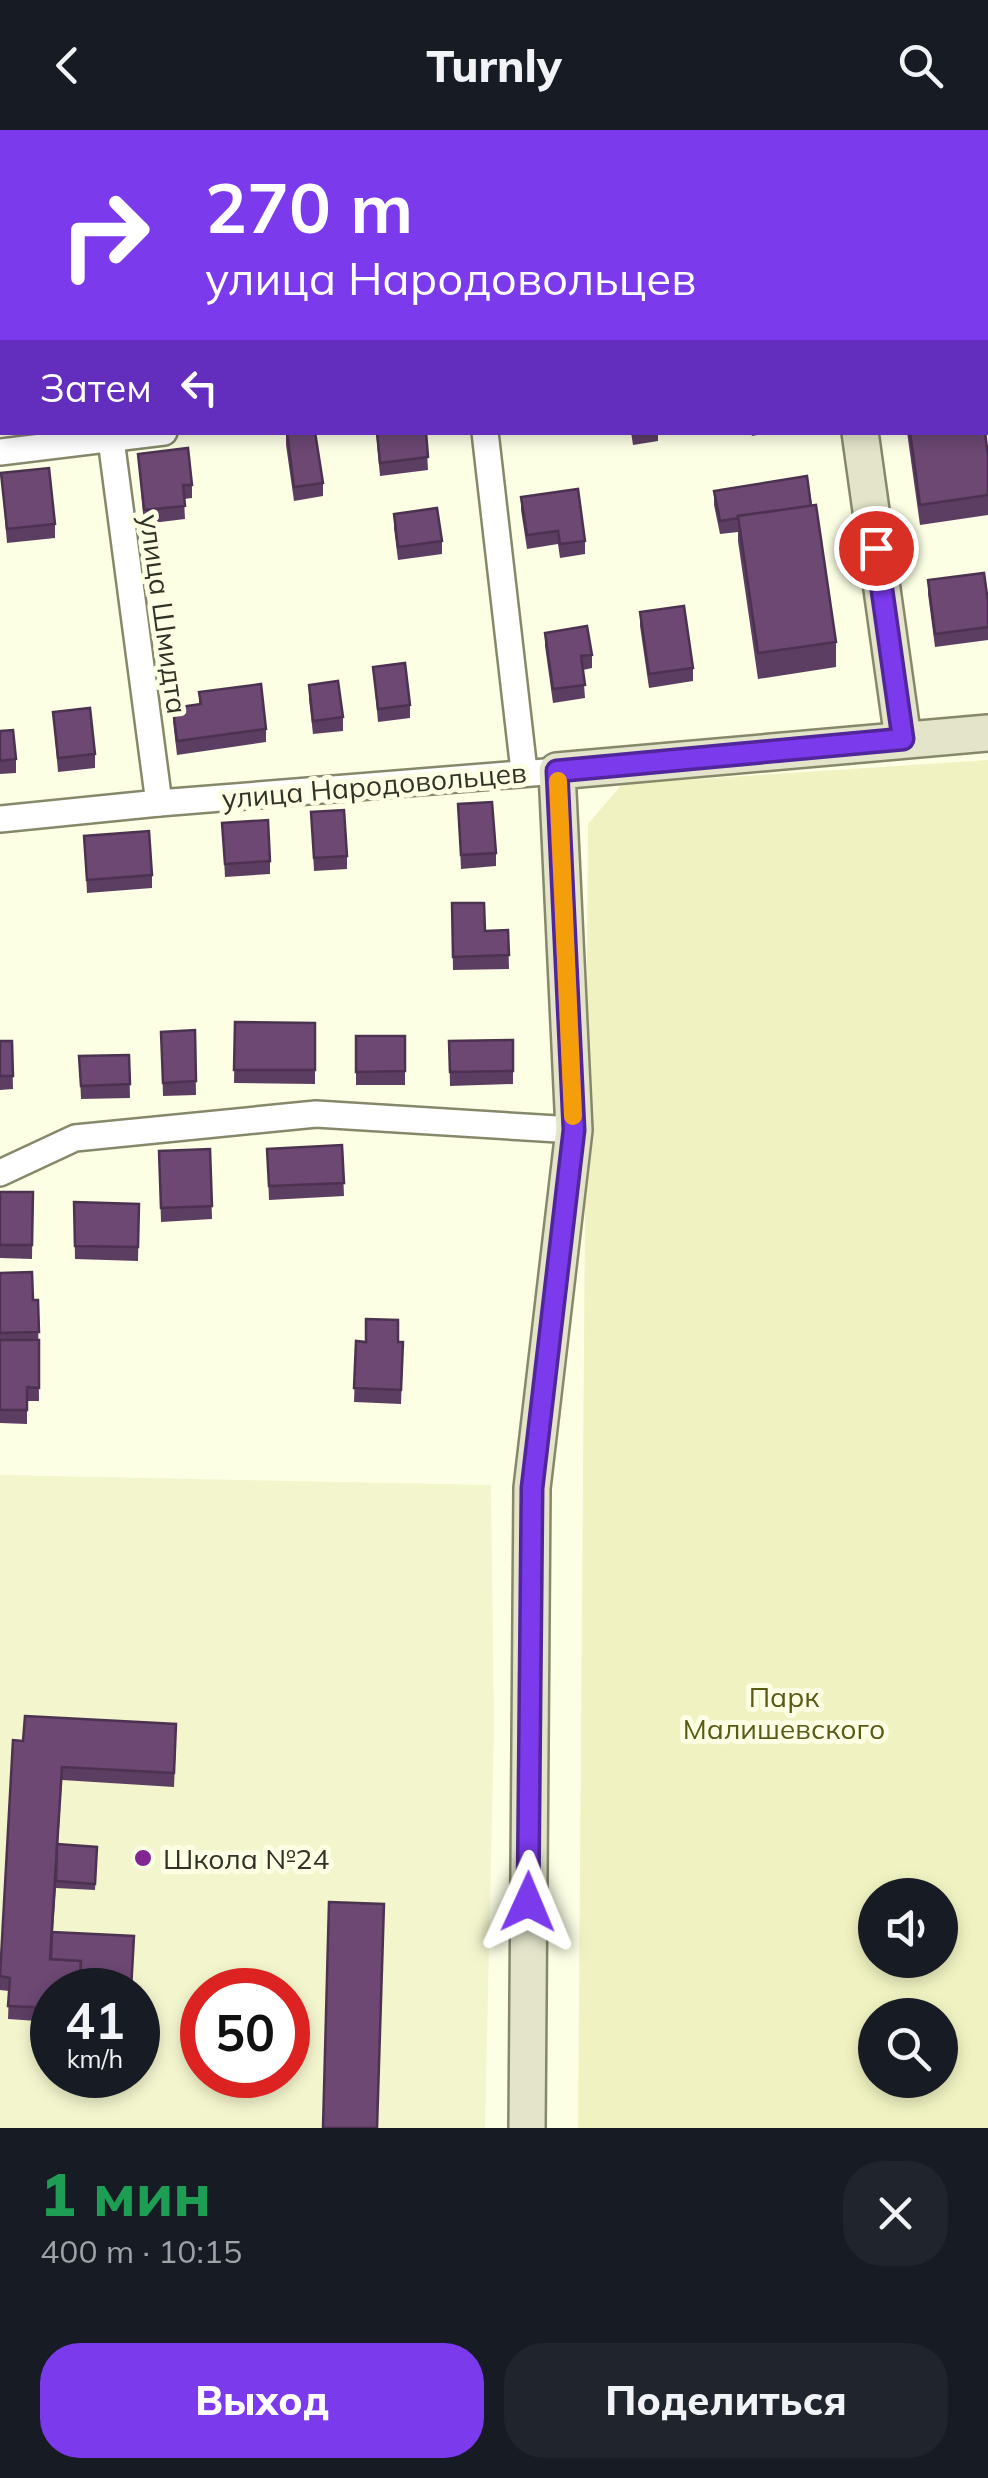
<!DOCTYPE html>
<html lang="ru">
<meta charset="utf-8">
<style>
:root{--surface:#171b24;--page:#20242c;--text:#f1f3f6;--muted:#9ea1a6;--accent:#7c3aed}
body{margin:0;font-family:Mulish,sans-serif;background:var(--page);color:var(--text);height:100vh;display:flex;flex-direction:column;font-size:38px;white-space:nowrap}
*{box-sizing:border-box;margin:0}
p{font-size:32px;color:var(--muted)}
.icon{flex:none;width:55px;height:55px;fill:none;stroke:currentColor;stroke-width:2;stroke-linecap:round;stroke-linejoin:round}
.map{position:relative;height:1998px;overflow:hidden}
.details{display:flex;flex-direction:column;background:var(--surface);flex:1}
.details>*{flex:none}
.top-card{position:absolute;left:0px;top:0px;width:990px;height:305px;box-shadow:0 5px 15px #0003;background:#7c3aed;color:#fff;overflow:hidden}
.buttons{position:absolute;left:858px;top:1748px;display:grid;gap:20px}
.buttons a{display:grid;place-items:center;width:100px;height:100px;border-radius:50%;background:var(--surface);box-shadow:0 5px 15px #0003;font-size:50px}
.speed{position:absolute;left:30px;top:1838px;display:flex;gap:20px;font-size:50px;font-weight:700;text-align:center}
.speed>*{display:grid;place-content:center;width:130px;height:130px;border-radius:50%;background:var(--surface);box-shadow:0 5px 15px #0003;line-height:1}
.speed small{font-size:25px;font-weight:400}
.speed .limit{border:15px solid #d22;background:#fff;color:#111}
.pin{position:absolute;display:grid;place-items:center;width:85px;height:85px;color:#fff;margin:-42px;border:5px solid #fff;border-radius:50%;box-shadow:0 2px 10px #0007}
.me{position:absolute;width:110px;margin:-55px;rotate:1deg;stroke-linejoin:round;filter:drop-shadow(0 0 8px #0008)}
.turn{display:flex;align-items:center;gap:35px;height:210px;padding:0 40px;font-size:45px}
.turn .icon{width:130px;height:130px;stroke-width:2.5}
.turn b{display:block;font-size:70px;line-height:85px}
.then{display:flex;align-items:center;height:95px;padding:0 40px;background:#0003;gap:20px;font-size:38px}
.round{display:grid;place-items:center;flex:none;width:105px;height:105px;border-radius:40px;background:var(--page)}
.headline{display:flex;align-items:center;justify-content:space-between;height:170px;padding:0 40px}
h1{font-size:60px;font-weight:800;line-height:75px;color:#1e9e55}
.cta{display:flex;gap:20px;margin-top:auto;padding:20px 40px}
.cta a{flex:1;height:115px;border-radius:40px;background:var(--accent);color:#fff;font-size:40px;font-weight:800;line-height:115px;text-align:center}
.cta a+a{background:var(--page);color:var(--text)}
header{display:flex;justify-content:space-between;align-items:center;height:130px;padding:0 40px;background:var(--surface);font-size:45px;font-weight:800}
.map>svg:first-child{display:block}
.built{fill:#f3f6cd;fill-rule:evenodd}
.green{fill:#f0f3c1;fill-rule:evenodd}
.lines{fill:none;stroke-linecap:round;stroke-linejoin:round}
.street-casing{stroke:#86886a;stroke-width:30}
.secondary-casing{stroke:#86886a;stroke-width:40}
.street{stroke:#fff;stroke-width:25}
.secondary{stroke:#e3e4ca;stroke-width:35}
.wall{fill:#5d3e63}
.building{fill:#6c4873;stroke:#4c3250;stroke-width:2.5}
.route-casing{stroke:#51269a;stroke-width:25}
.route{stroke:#7c3aed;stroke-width:18}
.slow{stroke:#f59e0b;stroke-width:18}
.poi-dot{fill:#822693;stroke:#fcffe4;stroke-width:4}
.labels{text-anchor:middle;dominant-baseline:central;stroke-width:10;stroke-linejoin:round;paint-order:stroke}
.street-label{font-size:28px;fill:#313226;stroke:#fcffe4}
.park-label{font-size:28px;fill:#595b15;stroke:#fcffe4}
.poi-label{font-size:28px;fill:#313226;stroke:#fcffe4;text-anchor:start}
</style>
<header><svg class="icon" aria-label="back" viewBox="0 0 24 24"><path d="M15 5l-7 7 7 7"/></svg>Turnly<svg class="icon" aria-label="search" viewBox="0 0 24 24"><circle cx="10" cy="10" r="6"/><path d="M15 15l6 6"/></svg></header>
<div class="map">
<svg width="988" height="1998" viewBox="0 0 988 1998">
<rect width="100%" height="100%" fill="#fcffe4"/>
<path class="built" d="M0 1345 491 1355 494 1596 485 1998H0ZM52 1860H138V1945H52ZM202 1860H288V1945H202Z"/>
<path class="green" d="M988 630V1998H578L588 694 622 654ZM875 1765H940V1830H875ZM875 1885H940V1950H875Z"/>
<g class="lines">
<g class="street-casing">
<g id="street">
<path d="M70 0 71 2"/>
<path d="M442 0 443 2"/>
<path d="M110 302 159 673"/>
<path d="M485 302 524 641"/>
<path d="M0 322 164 302"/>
<path d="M0 689 159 673 557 641"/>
<path d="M0 1043 75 1008 316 984 574 1000"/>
</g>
</g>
<g class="secondary-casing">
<g id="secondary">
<path d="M815 0V2"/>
<path d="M860 302 903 609"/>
<path d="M527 1998 532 1358 574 1000 557 641 988 603"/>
</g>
</g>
<use href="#street" class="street"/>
<use href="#secondary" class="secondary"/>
</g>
<g class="wall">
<path d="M0 0H16V2H2V11H0Z"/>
<rect x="862" y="0" width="78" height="2"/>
<path d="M2 149V190H0V150Z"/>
<path d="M286 302 323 353V366L294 371 286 315Z"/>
<path d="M376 302H426L428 340 380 346Z"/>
<path d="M631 302H658V311L633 315Z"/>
<path d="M751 302H774L752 306Z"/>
<path d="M907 302H985L988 326V385L920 395Z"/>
<path d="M138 324 192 355V368L184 369 185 389 144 394Z"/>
<path d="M1 343 55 394V408L7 413Z"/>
<path d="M807 346 836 512V537L758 549 738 411V402L720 404 714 375V361Z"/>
<path d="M521 367 585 411V424L560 428 558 414 527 419 521 380Z"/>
<path d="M394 384 442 411V424L398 430 394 398Z"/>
<path d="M928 450 988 472V510L935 517 928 464Z"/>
<path d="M640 482 693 538V551L649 558 640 496Z"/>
<path d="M545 503 592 525V538L583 540 585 568 553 573 545 516Z"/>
<path d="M373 537 410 575V588L378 592Z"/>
<path d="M309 555 343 587V601L313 604 309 569Z"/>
<path d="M199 562 266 599V612L177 625 173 591V578L199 574Z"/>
<path d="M53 582 95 624V638L58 642Z"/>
<path d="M0 601 16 629V643L0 644Z"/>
<path d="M458 674 496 723V736L461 739Z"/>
<path d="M311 682 347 726V739L314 741Z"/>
<path d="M222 693 270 731V744L225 747Z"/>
<path d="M84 706 152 745V758L87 763Z"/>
<path d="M452 773 485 801 508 800 509 839 453 840Z"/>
<path d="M235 892 315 893V954L234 953Z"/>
<path d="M195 900 196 965 163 966 161 902Z"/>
<rect x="356" y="906" width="49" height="49"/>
<path d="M513 910V954L450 956 449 911Z"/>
<path d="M0 911H12L13 959 0 960Z"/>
<path d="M129 925 130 968 81 969 79 926Z"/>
<path d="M342 1015 344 1066 269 1070 267 1019Z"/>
<path d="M210 1019 212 1089 161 1092 159 1021Z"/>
<path d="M0 1062H33L32 1129 0 1128Z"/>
<path d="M74 1072 139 1074 138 1131 75 1129Z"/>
<path d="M0 1143 33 1170H38L39 1271H27V1294L0 1293Z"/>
<path d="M356 1211 403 1212 401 1274 354 1272Z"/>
<path d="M176 1608 174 1657 62 1650 58 1715 97 1717 95 1760 56 1758 53 1802 52 1892 8 1889 9 1861 0 1860V1841L23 1611Z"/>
</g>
<g class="building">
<path d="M208 0H240V1L208 2Z"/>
<path d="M700 0H756L757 2H694H700Z"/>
<path d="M864 0H921L922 2H864Z"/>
<path d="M2 149V176L0 177V150Z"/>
<path d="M287 302H315L323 353 294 357Z"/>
<path d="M377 302H426L428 327 380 333Z"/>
<path d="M910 302H985L988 326V365L920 375Z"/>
<path d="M188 318 192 355H183L185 376 144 380 138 324Z"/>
<path d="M49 338 55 394 7 399 1 343Z"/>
<path d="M807 346 811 376 738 386 739 388 720 391 714 361Z"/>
<path d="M578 359 585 411 560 414 558 401 527 405 521 367Z"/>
<path d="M816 375 836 512 758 523 738 386Z"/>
<path d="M437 378 442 411 398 417 394 384Z"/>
<path d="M984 443 988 472V497L935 504 928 450Z"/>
<path d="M684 476 693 538 649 544 640 482Z"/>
<path d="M587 496 592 525 581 526 585 555 553 559 545 503Z"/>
<path d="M405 533 410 575 378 579 373 537Z"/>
<path d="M338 551 343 587 313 591 309 555Z"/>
<path d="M261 554 266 599 177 611 173 578 201 574 199 562Z"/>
<path d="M90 578 95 624 58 628 53 582Z"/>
<path d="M13 600 16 629 0 631V601Z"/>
<path d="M492 672 496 723 461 725 458 674Z"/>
<path d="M344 680 347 726 314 728 311 682Z"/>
<path d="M268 690 270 731 225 734 222 693Z"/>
<path d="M149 701 152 745 87 750 84 706Z"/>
<path d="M452 773H484L485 801 508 800 509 825 453 827Z"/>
<path d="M235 892 315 893V940H234Z"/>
<path d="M195 900 196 951 163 953 161 902Z"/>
<path d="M356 906H405V941L356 942Z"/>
<path d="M513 910V941L450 942 449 911Z"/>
<path d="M0 911H12L13 946H0Z"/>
<path d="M129 925 130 954 81 956 79 926Z"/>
<path d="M342 1015 344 1053 269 1056 267 1019Z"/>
<path d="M210 1019 212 1076 161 1078 159 1021Z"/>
<path d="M0 1062H33L32 1115H0Z"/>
<path d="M74 1072 139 1074 138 1117 75 1116Z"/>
<path d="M32 1142 33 1170H38L39 1202 0 1203V1143Z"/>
<path d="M366 1189 398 1190V1212H403L401 1260 354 1258 356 1211 366 1212Z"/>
<path d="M0 1210H39V1258L27 1257V1280H0Z"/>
<path d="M25 1586 176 1594 174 1643 62 1637 50 1829 81 1831 79 1860H52V1878L8 1876 10 1848 0 1846 13 1610 23 1611Z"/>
<path d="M57 1714 97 1717 95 1754 56 1751Z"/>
<path d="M329 1772 384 1774 377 1998H323Z"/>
<path d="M52 1802 134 1806 131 1860H80L81 1831 51 1829Z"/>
</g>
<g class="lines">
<g class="route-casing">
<path id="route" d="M528 1772 532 1358 574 1000 557 641 903 609 876 418"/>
</g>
<use href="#route" class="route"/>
<path class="slow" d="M558 651 573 986"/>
</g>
<circle class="poi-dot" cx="143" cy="1728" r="10"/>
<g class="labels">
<g class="street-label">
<text transform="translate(164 484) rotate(82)">улица Шмидта</text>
<text transform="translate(374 655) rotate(-5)">улица Народовольцев</text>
</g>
<g class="park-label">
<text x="784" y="1566">Парк<tspan x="784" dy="32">Малишевского</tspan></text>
</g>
<g class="poi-label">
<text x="163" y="1728">Школа №24</text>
</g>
</g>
</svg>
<div class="buttons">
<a><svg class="icon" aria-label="sound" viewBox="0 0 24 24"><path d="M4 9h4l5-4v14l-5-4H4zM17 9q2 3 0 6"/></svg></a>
<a><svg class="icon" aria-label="search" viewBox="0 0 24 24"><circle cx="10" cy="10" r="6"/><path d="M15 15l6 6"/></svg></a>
</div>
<div class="speed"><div>41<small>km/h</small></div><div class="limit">50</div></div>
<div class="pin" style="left:876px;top:418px;background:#d93025"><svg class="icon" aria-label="arrive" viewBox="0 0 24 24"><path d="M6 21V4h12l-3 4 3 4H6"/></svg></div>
<svg class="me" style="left:528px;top:1772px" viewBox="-20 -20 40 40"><path d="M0-17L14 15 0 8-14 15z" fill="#7c3aed" stroke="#fff" stroke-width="4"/></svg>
<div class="top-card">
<div class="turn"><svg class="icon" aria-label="right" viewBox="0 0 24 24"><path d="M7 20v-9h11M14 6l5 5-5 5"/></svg><div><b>270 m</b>улица Народовольцев</div></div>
<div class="then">Затем<svg class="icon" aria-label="left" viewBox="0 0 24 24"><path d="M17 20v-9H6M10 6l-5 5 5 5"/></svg></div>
</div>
</div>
<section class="details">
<div class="headline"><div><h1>1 мин</h1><p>400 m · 10:15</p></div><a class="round"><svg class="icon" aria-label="close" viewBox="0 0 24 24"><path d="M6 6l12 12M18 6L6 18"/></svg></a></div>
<div class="cta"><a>Выход</a><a>Поделиться</a></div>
</section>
